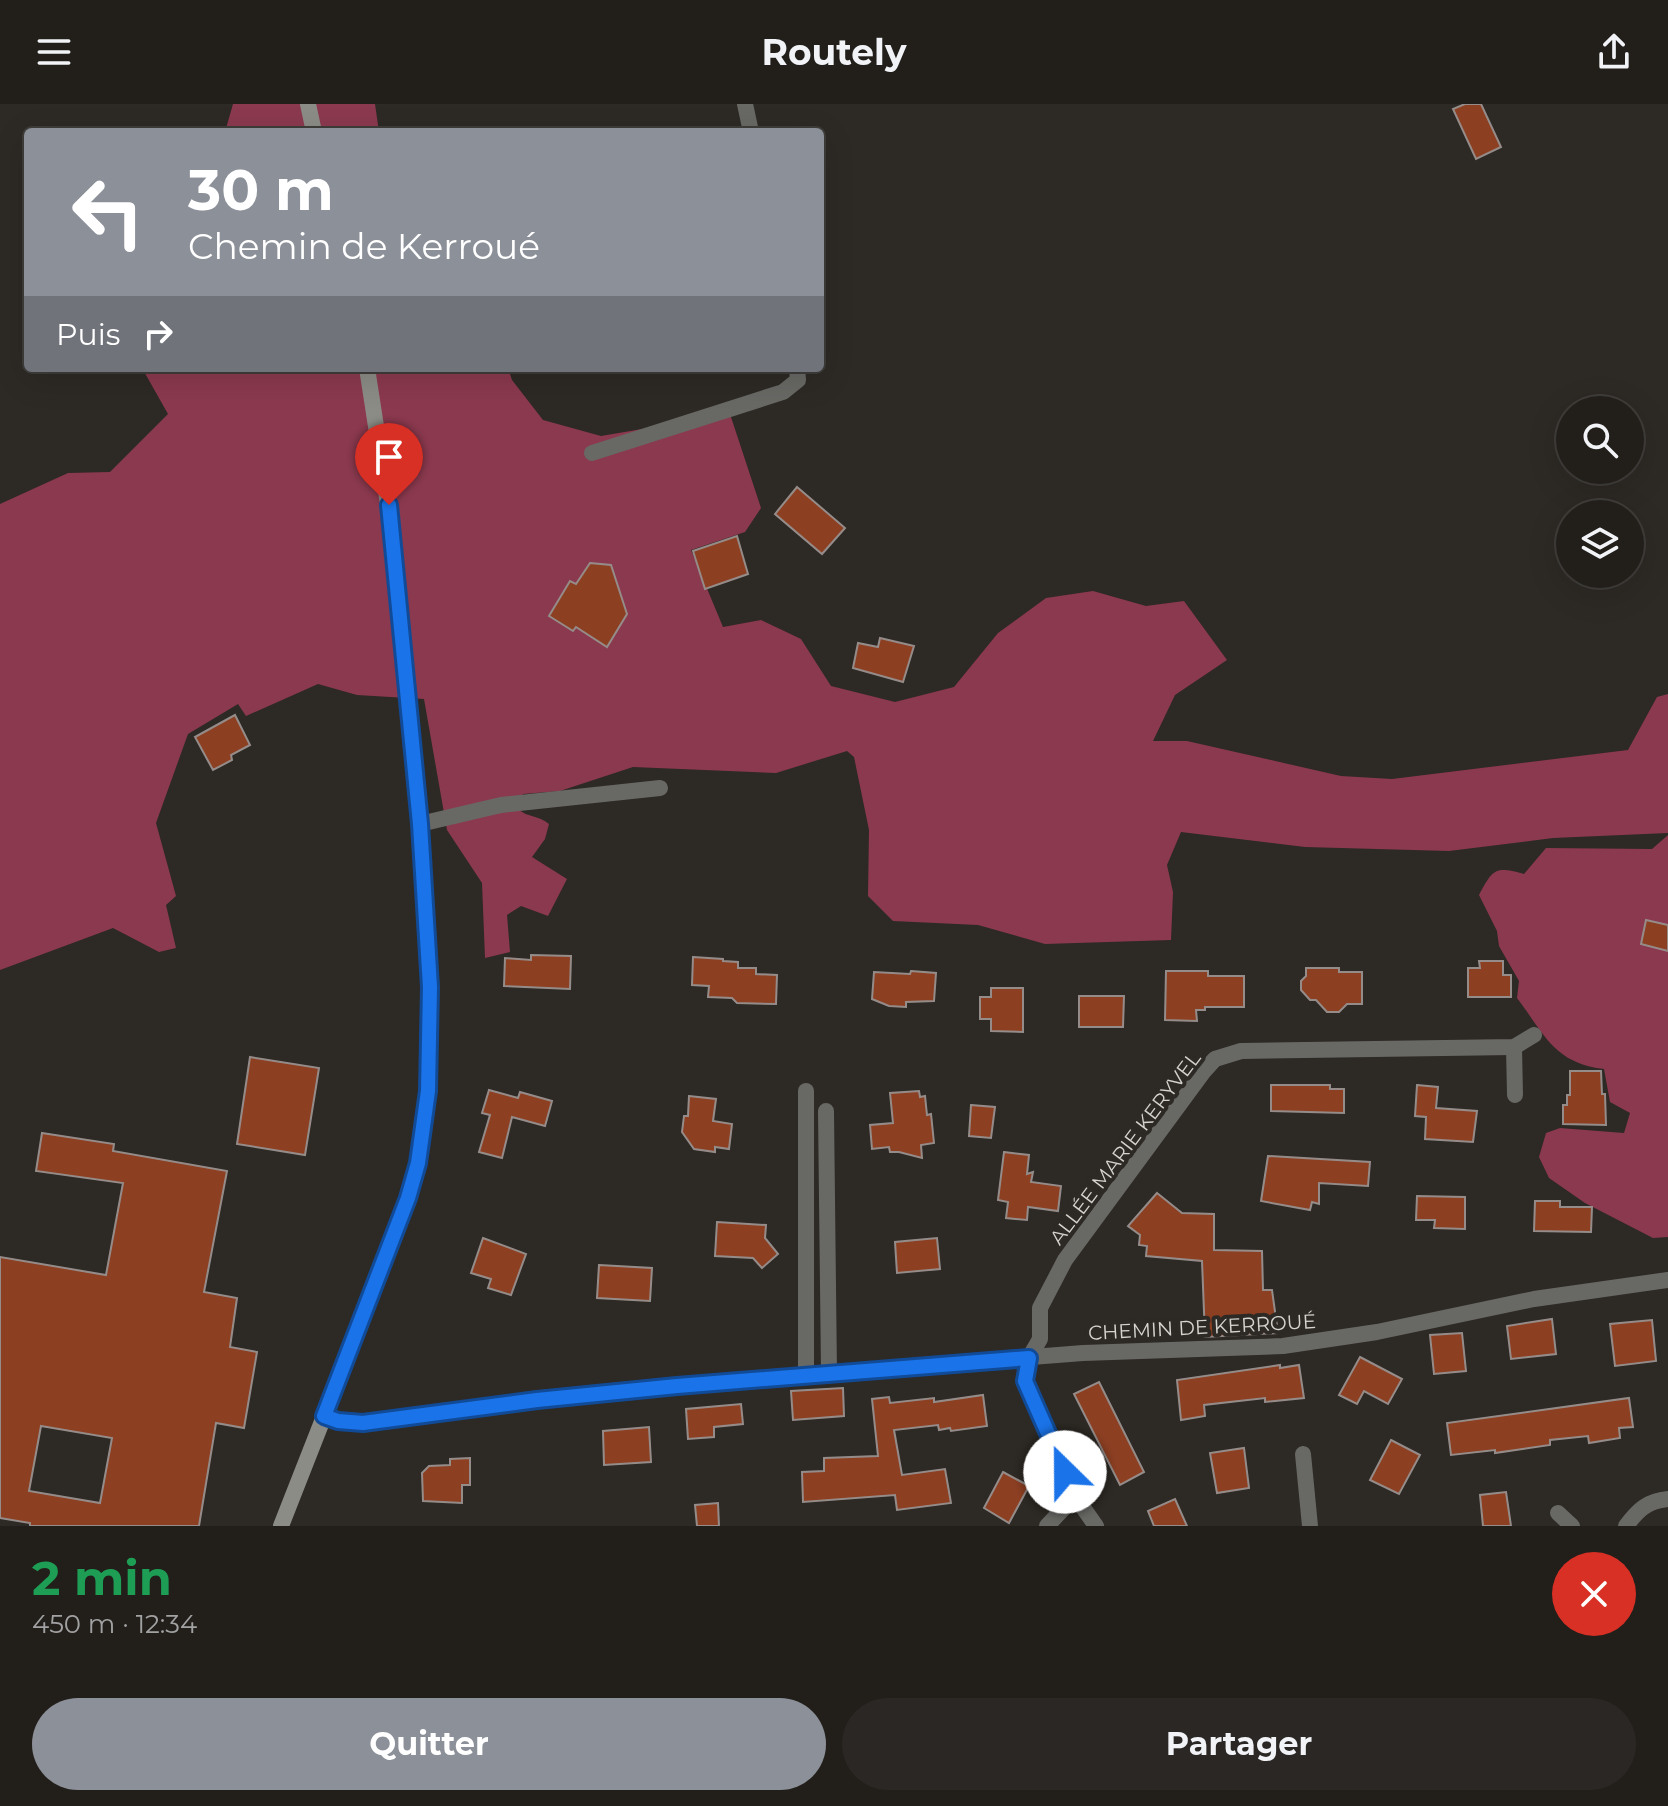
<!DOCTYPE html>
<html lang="fr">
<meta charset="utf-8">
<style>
:root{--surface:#221f1b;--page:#2a2724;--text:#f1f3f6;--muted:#a2a2a3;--line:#3f3d3a;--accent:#8c9099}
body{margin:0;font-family:Montserrat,sans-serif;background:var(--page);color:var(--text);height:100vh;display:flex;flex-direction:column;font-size:30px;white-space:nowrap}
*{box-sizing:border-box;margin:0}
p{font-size:26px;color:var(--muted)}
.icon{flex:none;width:44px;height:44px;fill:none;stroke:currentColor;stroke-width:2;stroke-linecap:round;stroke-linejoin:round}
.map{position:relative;height:1422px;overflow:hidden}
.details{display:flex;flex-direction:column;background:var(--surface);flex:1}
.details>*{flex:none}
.guide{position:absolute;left:24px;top:24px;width:800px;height:244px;border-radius:8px;box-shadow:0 8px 32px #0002,0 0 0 2px var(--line);background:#8c9099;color:#fff;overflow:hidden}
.controls{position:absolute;left:1556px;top:292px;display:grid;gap:16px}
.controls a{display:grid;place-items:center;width:88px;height:88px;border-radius:50%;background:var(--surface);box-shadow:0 8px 32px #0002,0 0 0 2px var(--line);font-size:40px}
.pin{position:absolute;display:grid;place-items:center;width:68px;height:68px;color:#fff;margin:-82px -34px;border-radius:50% 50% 50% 0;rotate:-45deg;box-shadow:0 0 8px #0007}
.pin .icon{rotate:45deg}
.me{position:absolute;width:88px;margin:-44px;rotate:337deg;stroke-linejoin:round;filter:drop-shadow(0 0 6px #0008)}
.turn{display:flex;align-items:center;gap:28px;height:168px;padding:0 32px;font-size:36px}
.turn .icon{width:104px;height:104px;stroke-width:2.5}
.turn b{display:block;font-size:56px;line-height:68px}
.then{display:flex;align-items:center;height:76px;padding:0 32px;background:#0003;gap:16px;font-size:30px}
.round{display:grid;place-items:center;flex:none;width:84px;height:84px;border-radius:42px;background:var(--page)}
.headline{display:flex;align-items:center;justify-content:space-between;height:136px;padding:0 32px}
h1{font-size:48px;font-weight:700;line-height:60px;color:#1e9e55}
.button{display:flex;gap:16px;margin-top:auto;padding:16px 32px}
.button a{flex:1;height:92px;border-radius:48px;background:var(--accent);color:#fff;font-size:32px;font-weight:700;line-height:92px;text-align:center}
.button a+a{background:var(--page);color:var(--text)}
header{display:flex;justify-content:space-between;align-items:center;height:104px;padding:0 32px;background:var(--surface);font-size:36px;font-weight:700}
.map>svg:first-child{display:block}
.forest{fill:#8b394e}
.building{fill:#8d3f22;stroke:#958c89;stroke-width:2;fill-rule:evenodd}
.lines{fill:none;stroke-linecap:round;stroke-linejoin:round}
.street{stroke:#686865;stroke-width:16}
.secondary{stroke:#8c8c86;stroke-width:16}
.route-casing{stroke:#114b97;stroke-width:20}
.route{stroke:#1a73e8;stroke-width:14}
.labels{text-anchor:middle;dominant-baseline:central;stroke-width:8;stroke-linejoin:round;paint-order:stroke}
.street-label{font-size:20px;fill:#d5d3cf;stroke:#2d2924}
</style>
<header><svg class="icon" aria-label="menu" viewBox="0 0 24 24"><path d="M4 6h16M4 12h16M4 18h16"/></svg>Routely<svg class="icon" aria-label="share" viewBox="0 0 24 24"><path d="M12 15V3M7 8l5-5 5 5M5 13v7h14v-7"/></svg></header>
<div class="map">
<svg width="1668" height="1422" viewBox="0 0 1668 1422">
<rect width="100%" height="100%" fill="#2d2924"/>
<g class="forest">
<path d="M233 0H375L379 28H225Z"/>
<path d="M142 264H508L512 276 543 316 601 332 730 310 761 404 745 428 691 446 723 523 761 516 801 535 831 582 895 598 954 583 998 529 1046 494 1093 487 1146 502 1184 497 1227 556 1175 591 1153 637H1187L1341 672 1392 675 1628 646 1657 593 1668 590V729L1553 734 1449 747 1305 743 1181 728 1167 761 1173 788 1171 836 1045 840 978 821 893 817 868 792 869 726 854 653 847 647 776 669 633 663 560 687 523 690 518 705C528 714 539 711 549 720L545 735 532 753 567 775 548 812 521 802 507 811 510 848 485 854 482 779 447 726 424 595 357 591 318 580 246 612 238 600 188 630 156 719 176 792 166 801 176 844 159 848 113 824 0 866V400L68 369 110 368 168 310Z"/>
<path d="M1668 731V1133L1653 1134 1585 1099 1549 1074 1539 1053 1546 1029 1560 1024 1624 1029 1630 1009 1610 998 1604 965C1554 959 1545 931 1517 894L1519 877 1499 842 1497 827 1479 791C1493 765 1495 762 1524 770L1546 744 1652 745Z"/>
</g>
<g class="building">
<path d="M1465 0H1481L1501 43 1476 55 1453 5Z"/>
<path d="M797 383 845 424 822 450 775 410Z"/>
<path d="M737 432 748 470 705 485 693 447Z"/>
<path d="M590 459 611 461 627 510 607 543 576 523 573 527 549 512 570 477 576 480Z"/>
<path d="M880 534 914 542 903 578 853 564 858 539 878 543Z"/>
<path d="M235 611 250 641 231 651 232 656 213 666 195 633Z"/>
<path d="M1646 816 1668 821V847L1641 840Z"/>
<path d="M531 851 571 852 570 885 504 882 505 854 531 856Z"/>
<path d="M693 853 723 855V857L738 858V864H756V870L777 871 776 900 737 899 732 894 708 893 709 882 692 881Z"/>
<path d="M1479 857H1503V871H1511V893H1468V864H1480Z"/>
<path d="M1306 864H1339V868H1362V900H1347L1339 908H1327L1316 896H1310L1301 886V877L1306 872Z"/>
<path d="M911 867 936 869 934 897 906 898V903L889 902 872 895 874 868 910 870Z"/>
<path d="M1166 867H1208V872H1244V903H1205V906H1196L1197 917 1165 916Z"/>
<path d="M991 884H1023V928L991 927V915H980V893H991Z"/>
<path d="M1079 892H1124L1123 923H1079Z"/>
<path d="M250 953 319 964 305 1051 237 1040Z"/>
<path d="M1570 967H1601L1602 990H1605L1606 1021 1563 1020V1001H1567V991H1570Z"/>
<path d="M1271 981H1330V985H1344V1009L1271 1007Z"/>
<path d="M1417 981 1438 983 1436 1004 1477 1007 1473 1038 1425 1035 1426 1013 1415 1012Z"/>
<path d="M489 986 518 994 520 988 552 997 545 1022 512 1013 502 1054 479 1048 490 1011 482 1009Z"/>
<path d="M919 987 920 993 925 992 927 1011 931 1010 934 1039 921 1041 922 1054 899 1048H890L889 1043 872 1045 870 1021 893 1019 890 989Z"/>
<path d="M689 992 716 995 713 1017 732 1020 729 1045 715 1043V1048L694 1045 682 1028 684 1012H688Z"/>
<path d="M971 1001 995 1003 991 1034 969 1032Z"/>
<path d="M42 1029 114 1040 113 1047 227 1067 204 1188 237 1194 230 1243 257 1248 244 1324 216 1319 199 1422H30V1419L0 1414V1153L106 1171 123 1079 36 1067ZM41 1322 112 1334 100 1399 29 1387Z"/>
<path d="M1004 1048 1029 1051 1027 1070 1033 1068 1031 1078 1061 1082 1058 1107 1028 1103 1027 1116 1006 1114 1008 1098 998 1096Z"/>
<path d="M1268 1052 1370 1058 1368 1082 1319 1079V1100L1312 1098 1310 1106 1261 1097Z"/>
<path d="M1157 1089 1182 1109 1214 1110V1146L1262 1147 1263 1186H1272L1278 1229 1205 1233 1202 1157 1146 1152 1147 1142 1139 1141 1140 1131 1128 1122Z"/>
<path d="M1417 1092 1465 1093V1125L1434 1124 1435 1116H1416Z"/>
<path d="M1535 1097H1560V1103H1592L1591 1128 1534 1127Z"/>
<path d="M717 1118 766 1121 765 1134 778 1150 762 1164 753 1154 715 1152Z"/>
<path d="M483 1134 526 1150 511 1191 488 1184 491 1175 471 1169Z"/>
<path d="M937 1134 940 1165 897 1169 895 1138Z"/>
<path d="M599 1161 652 1164 650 1197 597 1194Z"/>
<path d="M1552 1215 1556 1250 1511 1255 1507 1222Z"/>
<path d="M1652 1216 1656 1257 1615 1262 1610 1220Z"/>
<path d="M1462 1229 1466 1267 1434 1270 1430 1231Z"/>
<path d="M1360 1253 1402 1275 1388 1300 1364 1287 1357 1300 1339 1291Z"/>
<path d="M1280 1261V1264L1299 1261 1304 1294 1265 1298V1294L1204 1301 1205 1312 1181 1316 1177 1276Z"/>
<path d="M1099 1278 1144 1368 1120 1381 1074 1290Z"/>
<path d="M843 1284 844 1312 793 1316 791 1287Z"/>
<path d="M983 1291 987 1322 951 1327 950 1324 939 1326 938 1321 894 1326 902 1371 945 1365 951 1399 897 1406 895 1391 803 1398 802 1368 824 1367V1354L878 1352 872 1295 889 1293 890 1299 934 1294V1298Z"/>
<path d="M1629 1294 1633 1323 1619 1324 1620 1334 1589 1339 1588 1332 1550 1336V1341L1495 1349V1346L1451 1351 1447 1319Z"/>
<path d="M741 1300 743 1320 714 1323V1333L688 1335 686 1305Z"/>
<path d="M649 1323 651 1358 604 1361 603 1327Z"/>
<path d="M1391 1336 1420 1351 1399 1390 1370 1376Z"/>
<path d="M1244 1344 1249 1384 1217 1389 1210 1349Z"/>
<path d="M470 1354V1381H462V1399L423 1397 422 1369 429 1362 450 1361V1355Z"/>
<path d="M1003 1368 1029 1382 1009 1419 984 1404Z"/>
<path d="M1506 1388 1511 1422H1483L1480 1391Z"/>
<path d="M1175 1395 1187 1422H1154L1148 1407Z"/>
<path d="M718 1399 719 1422H697L695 1401Z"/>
</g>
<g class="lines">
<g class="street">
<path d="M745 0 751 28"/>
<path d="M592 349 783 288 798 276 797 264"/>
<path d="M420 720 501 701 660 684"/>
<path d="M1514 943 1515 991"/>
<path d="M826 1007 829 1269"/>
<path d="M806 1270V987"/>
<path d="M324 1312 338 1317 363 1319 537 1296 716 1278 1083 1249 1283 1242 1377 1228 1534 1195 1668 1176"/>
<path d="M1303 1350 1310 1422"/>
<path d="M1558 1409 1572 1422"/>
<path d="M1047 1422 1075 1392"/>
<path d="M1096 1422 1075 1392 1025 1277 1029 1254 1040 1235V1204L1065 1156 1204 967 1215 955 1241 947 1514 943 1534 931"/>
<path d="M1626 1422C1638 1406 1647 1397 1668 1395"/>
</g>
<g class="secondary">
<path d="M308 0 314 28"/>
<path d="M281 1422 398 1124 418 1059 428 987 430 883 420 720 392 426 367 264"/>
</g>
</g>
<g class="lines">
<g class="route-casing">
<path id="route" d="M389 401 420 720 430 883 428 987 418 1059 408 1094 324 1312 338 1317 363 1319 537 1296 677 1282 1029 1254 1025 1277 1065 1368"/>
</g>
<use href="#route" class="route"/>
</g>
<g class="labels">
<g class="street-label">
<text transform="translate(1125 1044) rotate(-53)">ALLÉE MARIE KERYVEL</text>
<text transform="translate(1202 1223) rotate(-3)">CHEMIN DE KERROUÉ</text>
</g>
</g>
</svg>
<div class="controls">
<a><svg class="icon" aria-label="search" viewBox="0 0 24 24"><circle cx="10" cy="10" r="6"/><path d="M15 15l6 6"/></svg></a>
<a><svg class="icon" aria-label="layers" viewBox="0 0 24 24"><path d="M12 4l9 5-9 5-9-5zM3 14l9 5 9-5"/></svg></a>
</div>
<div class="pin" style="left:389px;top:401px;background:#d93025"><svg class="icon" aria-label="arrive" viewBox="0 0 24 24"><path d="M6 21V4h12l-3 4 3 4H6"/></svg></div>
<svg class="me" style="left:1065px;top:1368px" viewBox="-20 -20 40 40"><circle r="19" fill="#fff"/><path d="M0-13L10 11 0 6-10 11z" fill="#1a73e8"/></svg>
<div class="guide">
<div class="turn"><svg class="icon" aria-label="left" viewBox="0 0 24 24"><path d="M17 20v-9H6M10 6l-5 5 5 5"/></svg><div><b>30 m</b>Chemin de Kerroué</div></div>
<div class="then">Puis<svg class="icon" aria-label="right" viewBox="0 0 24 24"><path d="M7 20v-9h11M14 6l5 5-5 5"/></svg></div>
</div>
</div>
<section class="details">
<div class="headline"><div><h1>2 min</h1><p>450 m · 12:34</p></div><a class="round" style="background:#d93025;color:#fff"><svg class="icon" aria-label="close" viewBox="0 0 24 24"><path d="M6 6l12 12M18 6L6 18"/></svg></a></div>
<div class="button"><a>Quitter</a><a>Partager</a></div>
</section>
